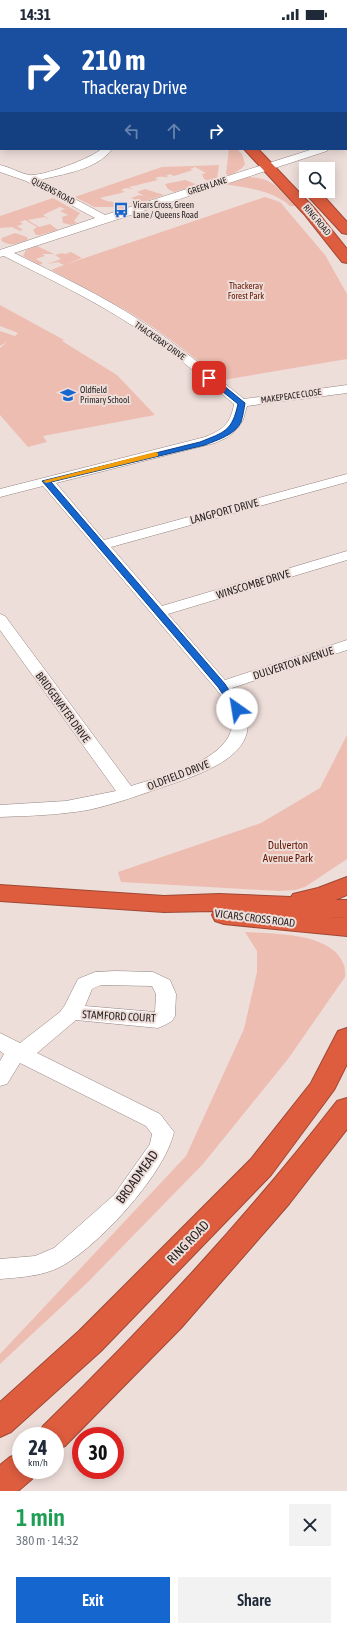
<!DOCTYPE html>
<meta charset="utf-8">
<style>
:root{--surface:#fff;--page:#f2f2f3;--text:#1f2937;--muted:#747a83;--accent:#1666d0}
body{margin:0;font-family:"Asap Condensed",sans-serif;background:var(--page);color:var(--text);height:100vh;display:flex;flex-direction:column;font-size:15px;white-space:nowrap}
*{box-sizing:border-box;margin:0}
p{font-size:13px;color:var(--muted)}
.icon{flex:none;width:22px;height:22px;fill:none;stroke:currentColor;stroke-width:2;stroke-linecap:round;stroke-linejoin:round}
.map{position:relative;height:1463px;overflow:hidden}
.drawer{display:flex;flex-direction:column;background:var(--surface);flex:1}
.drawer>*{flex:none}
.banner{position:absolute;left:0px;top:0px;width:347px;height:122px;box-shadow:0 2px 10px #0003;background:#1a4fa0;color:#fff;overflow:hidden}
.controls{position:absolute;left:299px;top:134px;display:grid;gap:8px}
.controls a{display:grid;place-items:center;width:36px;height:36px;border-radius:0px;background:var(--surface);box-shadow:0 2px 10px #0003;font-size:20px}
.speed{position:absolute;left:12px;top:1399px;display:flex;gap:8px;font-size:20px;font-weight:700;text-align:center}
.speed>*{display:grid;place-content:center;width:52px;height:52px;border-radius:50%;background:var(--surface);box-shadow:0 2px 10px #0003;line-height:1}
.speed small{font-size:10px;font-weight:400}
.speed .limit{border:6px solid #d22;background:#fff;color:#111}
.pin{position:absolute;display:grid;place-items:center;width:34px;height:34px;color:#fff;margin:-17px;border-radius:8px;box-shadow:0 2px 6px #0006}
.me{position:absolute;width:44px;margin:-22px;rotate:328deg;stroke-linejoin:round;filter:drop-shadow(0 0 3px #0008)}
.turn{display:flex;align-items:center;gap:14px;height:84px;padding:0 16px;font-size:18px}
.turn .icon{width:52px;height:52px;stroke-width:2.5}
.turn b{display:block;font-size:28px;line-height:34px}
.lanes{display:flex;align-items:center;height:38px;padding:0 16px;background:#0003;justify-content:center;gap:20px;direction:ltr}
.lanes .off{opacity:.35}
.round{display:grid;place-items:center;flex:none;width:42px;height:42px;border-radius:0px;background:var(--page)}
.summary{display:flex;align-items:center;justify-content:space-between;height:68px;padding:0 16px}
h1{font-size:24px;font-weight:600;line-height:30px;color:#1e9e55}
.action{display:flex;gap:8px;margin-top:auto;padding:8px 16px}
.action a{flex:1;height:46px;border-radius:0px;background:var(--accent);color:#fff;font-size:16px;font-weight:600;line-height:46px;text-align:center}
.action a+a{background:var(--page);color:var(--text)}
.status{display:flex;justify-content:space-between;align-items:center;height:28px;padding:0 20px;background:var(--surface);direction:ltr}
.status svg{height:11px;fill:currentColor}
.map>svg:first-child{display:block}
.green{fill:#edbdb1}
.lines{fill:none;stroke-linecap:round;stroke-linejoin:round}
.minor-casing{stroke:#938581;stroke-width:1}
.highway-casing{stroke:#9f4935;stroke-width:2}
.minor{fill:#fff;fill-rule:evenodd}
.highway{fill:#de5d3f;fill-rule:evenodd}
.route{fill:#1666d0;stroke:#0e4287}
.slow{fill:#f59e0b}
.labels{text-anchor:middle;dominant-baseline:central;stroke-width:4;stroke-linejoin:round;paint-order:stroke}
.far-street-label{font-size:9px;fill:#2a2423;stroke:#eededa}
.far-poi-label{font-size:9px;fill:#2a2423;stroke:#eededa;text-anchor:start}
.far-park-label{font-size:9px;fill:#641402;stroke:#eededa}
.street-label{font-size:11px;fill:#2a2423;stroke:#eededa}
.park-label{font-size:11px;fill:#641402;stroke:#eededa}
.near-street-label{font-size:13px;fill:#2a2423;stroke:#eededa}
</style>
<div class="status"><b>14:31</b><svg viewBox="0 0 49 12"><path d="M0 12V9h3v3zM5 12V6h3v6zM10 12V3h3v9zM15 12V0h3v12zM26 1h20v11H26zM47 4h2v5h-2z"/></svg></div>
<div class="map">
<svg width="347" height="1463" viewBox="0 0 347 1463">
<rect width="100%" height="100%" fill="#eededa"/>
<g class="green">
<path d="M229 121H237L242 126 245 136 242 140 230 148 226 146Z"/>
<path d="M219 137 217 151 209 153 204 151 202 146 206 145 195 139 190 141 193 142 174 148 170 146 166 148 169 149C164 150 163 147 155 150L158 152 129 159 133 161 126 160 121 162 125 164 100 170C109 176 120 172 130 179L121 182 116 179H94L75 169 153 142 162 139Z"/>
<path d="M247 149C274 150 277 159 295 178H290C273 162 243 159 221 156Z"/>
<path d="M185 152 198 157 174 164 168 161 165 156Z"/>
<path d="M145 161 164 167 140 175 131 170 139 167 144 168 137 164Z"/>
<path d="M265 169 280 174 325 227 347 266V331L223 352C196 331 173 312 145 294 115 275 83 259 51 242L64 237 58 234 47 236 61 231 55 227 62 225 65 226 71 224 82 230 64 237Z"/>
<path d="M53 170 80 185 74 193 77 195 71 197 63 195 62 189 68 187 60 183 65 181 60 179 43 187 49 191 44 189 28 192 39 199 50 196 58 202 40 207H36L33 202 37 199 25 192 20 194 23 196 17 198 23 202 20 203 12 199 0 200V188Z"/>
<path d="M15 205 27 209 28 212C18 215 9 220 1 212L2 210Z"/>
<path d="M37 218 54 226H42L45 228 36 231 43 235 39 237 23 228 26 222Z"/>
<path d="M0 277 64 312 62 313 117 347 155 387 43 408 47 414 28 419 0 387V320L7 314 0 318V303L15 308 18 305 0 298Z"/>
<path d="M347 707V831L305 859 295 862 279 863 121 854 118 844 261 795 320 760Z"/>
<path d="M245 904C274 906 332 904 344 937 345 940 345 946 345 949L288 1031 203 1136 87 1255 0 1336V1326L186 1128 244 1001 257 944V923Z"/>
</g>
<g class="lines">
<g class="minor-casing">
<g id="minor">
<path d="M0 0H8L1 1V3Z"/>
<rect x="173" y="0" width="9" height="1"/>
<rect x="346" y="31" width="1" height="6"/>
<rect x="0" y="33" width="1" height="6"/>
<rect x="0" y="86" width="1" height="6"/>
<path d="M346 110H347L346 117Z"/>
<path d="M101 121H112C97 142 63 146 39 152L105 187 313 121H328L327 123 14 225C57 246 101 267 141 293 177 316 210 344 244 371L347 357V365L247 378 243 392 238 400 228 409 215 415 56 455 104 512 347 446V454L111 519 162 578 347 523V532L168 586 225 652 347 612V622L232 660C277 718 216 741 169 757 142 766 116 776 88 782 59 787 29 788 0 789V777L66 773 116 763 0 602V586L5 588 131 758C161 748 243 731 231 685 229 676 222 669 216 661L43 458 0 469V461L205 409C223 402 231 395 234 376 201 349 169 321 133 298 92 271 47 250 4 228L0 229V222L95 190 26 153 0 144V137C10 139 19 145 29 147 41 149 93 130 101 121Z"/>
<path d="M116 943 153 944 170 952 176 966 175 988 172 993 165 997 158 1000 76 992 37 1025 160 1086 174 1104C165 1145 105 1210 70 1233 49 1248 24 1249 0 1251V1231L35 1228 54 1220 114 1167 150 1116 152 1106 146 1098 20 1035 7 1056 0 1058V1033L4 1026 0 1023V1005L20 1015 60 984 65 977 78 951 95 944ZM101 957 152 958 156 966 155 984 85 978 92 961Z"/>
</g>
</g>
<g class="highway-casing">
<g id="highway">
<path d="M129 0H141L142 1H130Z"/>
<path d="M149 0H161L162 1H150Z"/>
<path d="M244 121H258L314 180 347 221V235L342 234 304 186Z"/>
<path d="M306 160V163H319L347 194V206L342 205 306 166 304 163Z"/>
<path d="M347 849V867L335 872H347V890L329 889 347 890V908L224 896 215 893 212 887 214 883 164 884 0 873V857L164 868 219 866 291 869 293 866 318 860Z"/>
<path d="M347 1000V1036L334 1062 271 1147 101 1323 11 1404 0 1409V1374L79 1303 251 1131 311 1055 338 1003Z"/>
<path d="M347 1070V1101L289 1176 181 1300 65 1418 55 1422V1408H38L43 1398C148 1296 247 1189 337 1073Z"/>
<path d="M21 1425V1442H36L32 1451 18 1463H0V1437L10 1429Z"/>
</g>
</g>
<use href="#minor" class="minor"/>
<use href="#highway" class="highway"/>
</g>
<path class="route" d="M207 348H212L245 375C244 381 243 388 241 394 235 407 217 412 205 417L51 454 225 656 241 681 237 684 234 683 218 659 42 453 200 414C225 404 232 403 238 376L207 351Z"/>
<path class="slow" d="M155 424 158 425V428L46 455 43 453Z"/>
<defs>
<g id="bus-bare" transform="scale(1.2)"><path d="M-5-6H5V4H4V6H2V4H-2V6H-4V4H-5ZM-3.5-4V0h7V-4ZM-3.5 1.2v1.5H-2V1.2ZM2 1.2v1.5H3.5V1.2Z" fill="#1666d0" stroke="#eededa" stroke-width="2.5" paint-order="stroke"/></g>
<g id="school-bare" transform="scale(1.2)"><path d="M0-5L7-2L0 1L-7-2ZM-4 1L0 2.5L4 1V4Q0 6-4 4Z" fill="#1666d0" stroke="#eededa" stroke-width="2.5" paint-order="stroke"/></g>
</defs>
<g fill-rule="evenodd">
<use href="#bus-bare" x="121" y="182"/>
<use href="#school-bare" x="68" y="367"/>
</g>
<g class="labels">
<g class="far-street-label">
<text transform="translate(207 158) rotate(-18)">GREEN LANE</text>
<text transform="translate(53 163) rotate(28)">QUEENS ROAD</text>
<text transform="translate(317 192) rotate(50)">RING ROAD</text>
<text transform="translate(160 313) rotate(35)">THACKERAY DRIVE</text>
<text transform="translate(291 368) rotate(-8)">MAKEPEACE CLOSE</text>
</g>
<g class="far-poi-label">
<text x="133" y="177">Vicars Cross, Green<tspan x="133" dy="10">Lane / Queens Road</tspan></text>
<text x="80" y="362">Oldfield<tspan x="80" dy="10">Primary School</tspan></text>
</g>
<g class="far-park-label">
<text x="246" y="258">Thackeray<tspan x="246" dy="10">Forest Park</tspan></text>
</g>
<g class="street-label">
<text transform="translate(224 483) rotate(-15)">LANGPORT DRIVE</text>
<text transform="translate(253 556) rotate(-17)">WINSCOMBE DRIVE</text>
<text transform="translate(293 635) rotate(-18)">DULVERTON AVENUE</text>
<text transform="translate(63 679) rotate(54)">BRIDGEWATER DRIVE</text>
<text transform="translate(178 747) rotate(-21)">OLDFIELD DRIVE</text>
<text transform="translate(255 890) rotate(7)">VICARS CROSS ROAD</text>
<text transform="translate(119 988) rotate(3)">STAMFORD COURT</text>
</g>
<g class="park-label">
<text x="288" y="817">Dulverton<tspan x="288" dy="13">Avenue Park</tspan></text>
</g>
<g class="near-street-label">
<text transform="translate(137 1149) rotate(-54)">BROADMEAD</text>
<text transform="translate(188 1214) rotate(-46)">RING ROAD</text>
</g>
</g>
</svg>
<div class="controls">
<a><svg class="icon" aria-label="search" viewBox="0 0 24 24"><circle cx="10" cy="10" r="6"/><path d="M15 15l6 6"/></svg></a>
</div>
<div class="speed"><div>24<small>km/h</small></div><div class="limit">30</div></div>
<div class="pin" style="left:209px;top:350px;background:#d93025"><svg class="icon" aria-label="arrive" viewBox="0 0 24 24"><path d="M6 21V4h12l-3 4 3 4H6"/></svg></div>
<svg class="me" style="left:237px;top:681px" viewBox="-20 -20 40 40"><circle r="19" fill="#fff"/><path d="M0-13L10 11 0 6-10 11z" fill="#1666d0"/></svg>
<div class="banner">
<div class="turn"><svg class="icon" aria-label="right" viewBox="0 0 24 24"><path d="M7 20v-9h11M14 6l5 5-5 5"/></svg><div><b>210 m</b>Thackeray Drive</div></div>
<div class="lanes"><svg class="icon off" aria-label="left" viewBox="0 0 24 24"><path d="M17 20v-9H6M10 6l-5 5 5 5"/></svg><svg class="icon off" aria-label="ahead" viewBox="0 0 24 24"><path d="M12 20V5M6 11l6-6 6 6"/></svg><svg class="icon" aria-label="right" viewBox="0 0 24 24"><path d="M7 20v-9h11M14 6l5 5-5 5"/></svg></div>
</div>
</div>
<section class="drawer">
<div class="summary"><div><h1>1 min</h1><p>380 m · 14:32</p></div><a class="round"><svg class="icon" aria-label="close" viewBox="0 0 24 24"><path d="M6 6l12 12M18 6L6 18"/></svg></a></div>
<div class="action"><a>Exit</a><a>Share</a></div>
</section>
